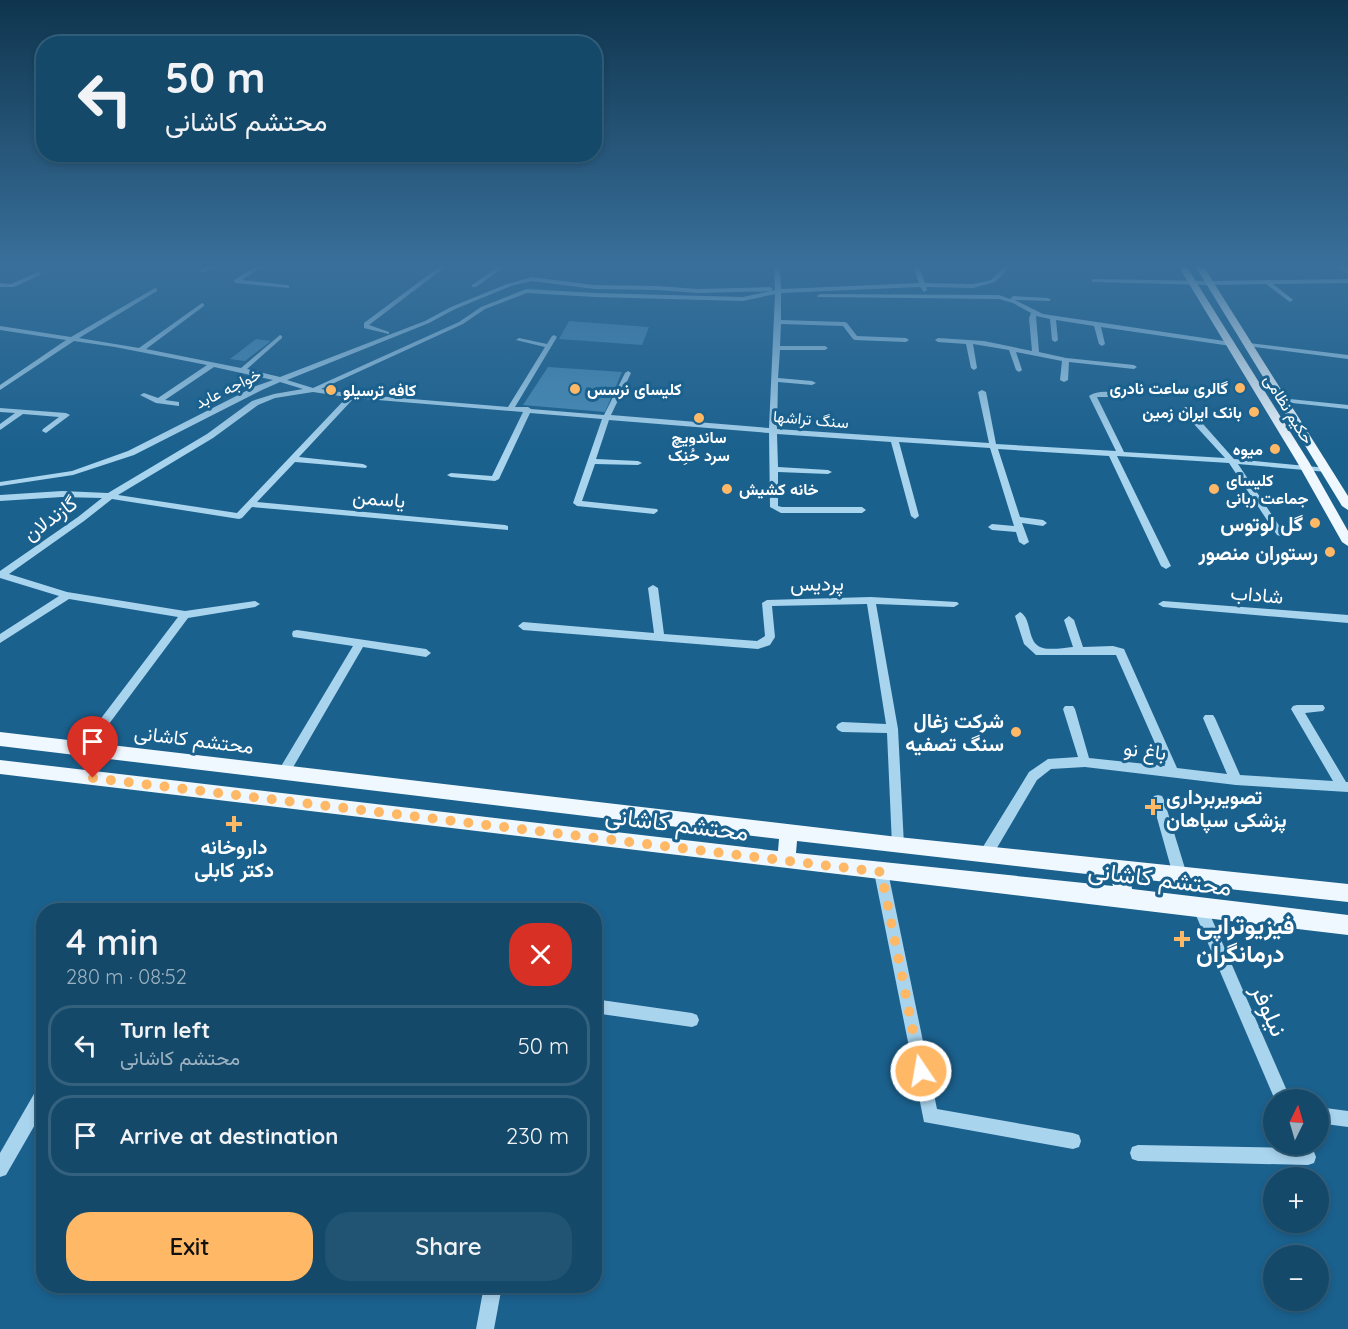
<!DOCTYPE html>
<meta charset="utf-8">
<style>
:root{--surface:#14496a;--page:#215372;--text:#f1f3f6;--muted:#9db2c1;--line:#33617e;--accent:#ffb866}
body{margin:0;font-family:Quicksand,Vazirmatn,sans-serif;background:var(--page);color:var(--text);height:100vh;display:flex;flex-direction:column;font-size:22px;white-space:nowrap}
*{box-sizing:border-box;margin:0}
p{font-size:20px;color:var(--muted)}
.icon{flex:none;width:33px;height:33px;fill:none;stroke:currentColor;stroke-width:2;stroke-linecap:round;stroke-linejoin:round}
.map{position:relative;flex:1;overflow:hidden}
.side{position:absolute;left:36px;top:903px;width:566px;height:390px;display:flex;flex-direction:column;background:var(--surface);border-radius:24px;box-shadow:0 3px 9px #0003,0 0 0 2px var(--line)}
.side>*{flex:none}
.banner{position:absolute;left:36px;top:36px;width:566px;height:126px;border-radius:24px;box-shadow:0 3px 9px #0003,0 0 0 2px var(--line);background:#14496a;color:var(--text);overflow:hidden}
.needle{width:39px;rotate:5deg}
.tools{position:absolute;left:1263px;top:1089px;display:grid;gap:12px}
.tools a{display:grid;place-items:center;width:66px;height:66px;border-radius:50%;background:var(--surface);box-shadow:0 3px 9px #0003,0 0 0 2px var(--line);font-size:30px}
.pin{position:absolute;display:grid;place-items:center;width:51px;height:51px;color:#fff;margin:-62px -26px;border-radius:50% 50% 50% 0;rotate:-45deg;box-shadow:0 0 6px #0007}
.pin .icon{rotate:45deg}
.me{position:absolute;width:66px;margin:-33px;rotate:348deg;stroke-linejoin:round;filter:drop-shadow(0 0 4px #0008)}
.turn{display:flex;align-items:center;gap:21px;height:126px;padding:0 30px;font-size:27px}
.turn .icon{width:78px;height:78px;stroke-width:2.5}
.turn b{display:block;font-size:42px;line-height:51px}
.round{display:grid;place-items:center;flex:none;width:63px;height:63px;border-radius:24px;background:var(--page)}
.head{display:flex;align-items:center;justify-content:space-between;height:102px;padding:0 30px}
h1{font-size:36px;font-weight:600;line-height:45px}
.primary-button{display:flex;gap:12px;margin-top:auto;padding:12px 30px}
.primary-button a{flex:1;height:69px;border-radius:24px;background:var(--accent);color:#111;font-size:24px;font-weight:600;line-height:69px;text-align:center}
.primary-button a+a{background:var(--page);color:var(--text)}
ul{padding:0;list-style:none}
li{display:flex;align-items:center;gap:18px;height:81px;margin:0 12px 9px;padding:0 18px;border:3px solid var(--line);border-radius:24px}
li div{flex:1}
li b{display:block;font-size:22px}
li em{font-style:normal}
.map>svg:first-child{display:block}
.building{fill:#488db8}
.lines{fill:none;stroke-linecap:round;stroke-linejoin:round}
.minor{fill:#a9d4ee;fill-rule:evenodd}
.major{fill:#eff8ff;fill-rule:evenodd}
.route{stroke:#ffb866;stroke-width:10;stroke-dasharray:0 18}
.poi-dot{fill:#ffb866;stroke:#1b618e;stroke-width:2}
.labels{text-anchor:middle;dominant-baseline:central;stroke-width:6;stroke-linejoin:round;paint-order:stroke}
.far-street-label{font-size:16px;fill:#fff;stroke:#1b618e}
.far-poi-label{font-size:16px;font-weight:bold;fill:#fff;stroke:#1b618e;text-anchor:start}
.street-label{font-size:20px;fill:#fff;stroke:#1b618e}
.poi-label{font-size:20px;font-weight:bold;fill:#fff;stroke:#1b618e;text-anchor:end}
.near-street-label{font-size:24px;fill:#fff;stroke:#1b618e}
.near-poi-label{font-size:24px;font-weight:bold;fill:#fff;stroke:#1b618e;text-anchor:start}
</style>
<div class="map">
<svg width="1348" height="1329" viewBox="0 0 1348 1329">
<rect width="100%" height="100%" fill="#1b618e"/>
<g class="building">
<path d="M569 321 649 327 642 345 559 339Z"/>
<path d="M256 339 271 341 245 361 230 359Z"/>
<path d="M548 367 622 372 605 412 523 405Z"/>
</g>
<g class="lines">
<g class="minor">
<path d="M211 264H218L204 272 199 271Z"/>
<path d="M259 264H266L242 280 287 285 289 286V288L236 283 233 281Z"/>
<path d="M443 264H449L369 325 389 332V334L364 328V323Z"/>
<path d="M502 264H508L476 287H472V285Z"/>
<path d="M774 264H780L781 289 919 283 912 264H918L925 283 973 284 991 280 1007 264H1013L995 282 973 288 926 287 927 290 924 292 920 287 781 293V320L845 322 847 323 857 336 906 338 909 340 906 342 855 340 853 339 843 326 781 324 780 346H825L828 348 825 350H780L778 378 812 381 816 383 812 385 778 382 777 429 989 443 978 392 982 390 986 392 996 444 1116 451 1089 396C1097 390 1113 391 1122 395L1121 397H1097L1124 452 1225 458 1182 411 1181 409 1185 407H1188L1234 459 1327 468 1331 470 1327 472 1238 464 1284 533 1280 536 1277 535 1229 463 1117 456 1171 566 1166 569 1161 566 1109 456 998 449 1020 517 1043 520 1047 523 1043 526 1022 523 1029 542 1024 545 1019 542 1016 532 992 530 988 527 992 524 1014 526 990 448 899 442 919 516 915 519 911 516 891 442 777 434 778 467 828 470 832 472 828 474 778 472V506L782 507H862L866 510 862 513H781L770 507 769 433 609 420 596 459 638 461 642 463 638 465 595 464 582 501 657 509 658 511 654 514 577 506 573 503 602 419 530 413 499 479 495 481 451 477 447 475 451 473 492 476 523 412 354 398 299 457 363 464 367 466 366 468 295 462 257 502 505 525 508 526V530L252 507 242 518 239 519 112 499 84 521 9 574 67 592 185 611 255 601 260 604 255 607 188 618 88 752 84 754 80 752 78 749 80 746 178 617 69 599 0 643V634L59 596 0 578V571L78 517 102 498 62 497 0 501V495L62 491 108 493 207 434 252 401 274 394 303 389 280 382 262 390 134 455 73 475 0 486V482L72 471 128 451 256 386 273 380 214 367 165 400 179 402V406L156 403 140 395 144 393 158 398 207 365 115 347 74 341 0 390V385L66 340 0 330V326L71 337 155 288 157 289V291L79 338 139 348 202 303 204 304V306L146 349 241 368 280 335 282 336V338L247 369 280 377 425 321 451 307 507 284 532 277 594 285 658 286 698 289 770 287 773 289 770 291 698 293 658 290 594 289 532 281 511 286 455 309 429 323 287 380 313 388 459 322 481 307 526 289 595 293 743 297 775 290ZM527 293 595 297 743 301 775 294 769 428 611 415 631 373 628 371 625 373 604 415 531 409 528 407H515L557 337 554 335 552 336 547 344 519 338 516 340 545 347 508 407 352 394 321 389 463 324 485 309ZM313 392 347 397 237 513 118 495 213 438 258 405 275 398Z"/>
<path d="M1332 264H1339L1348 270V274Z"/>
<path d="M38 272 41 274 40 275 14 287H0V283L11 284Z"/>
<path d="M1094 279 1210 281 1348 279V283L1273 284 1292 299 1293 300 1290 302 1266 284 1210 285 1092 282V280Z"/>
<path d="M820 294 999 295 1010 299 1013 296 1048 298 1051 300 1050 301 1015 300 1043 314 1231 342 1234 344 1231 346 1101 327 1105 344 1102 346 1099 344 1094 326 1056 320 1058 340 1055 342 1052 340 1050 319 1036 316 1039 352 1066 358 1134 365 1137 367 1134 369 1069 362 1068 380 1064 382 1060 380 1062 361 1016 352 1022 370 1019 372 1016 370 1009 350 973 344 977 368 974 370 971 368 966 344 938 342 935 340 938 338 984 341 1032 351 1029 318 1031 313 1013 303 999 299 818 297 817 296Z"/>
<path d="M1249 343 1348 355V359L1247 346 1246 345Z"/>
<path d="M1280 398 1348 405V409L1283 402 1279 400Z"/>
<path d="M0 408 66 413 70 415 46 433 42 431 43 429 59 417 23 414 0 430V424L15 413 0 412Z"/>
<path d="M653 585 658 588 664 634 757 641 765 636 762 603 767 600 871 597 957 602 959 604 954 607 876 604 898 729 904 845 902 849 898 851 894 849 892 845 887 733 842 732 838 730 836 727 838 724 842 722 886 724 867 604 772 606 775 637 770 645 758 649 523 630 518 626 523 622 654 633 648 588Z"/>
<path d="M1163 601 1348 615V623L1163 607 1158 604Z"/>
<path d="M1020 612C1033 619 1026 644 1043 648 1051 650 1064 648 1073 647L1064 620 1069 616 1074 620 1083 647 1113 646 1124 649 1177 768 1227 774 1203 718 1205 715H1213L1215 718 1240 775 1333 781 1291 709 1293 706 1297 705H1323L1325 708 1323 711 1305 713 1346 782H1348V792L1236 785 1085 767 1051 769 1037 780 991 858 986 860 981 858 980 854 981 850 1029 772 1048 759 1078 757 1063 709 1065 706H1073L1075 709 1089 758 1165 766 1116 655H1036L1024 644 1015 616Z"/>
<path d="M297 630 426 649 431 653 426 657 363 647 288 776 284 777 280 776 278 772 280 768 353 646 293 637 292 634 293 631Z"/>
<path d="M1158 795 1162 796 1164 800 1187 875 1185 879 1180 881 1175 879 1173 875 1152 800 1154 796Z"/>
<path d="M881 866 886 868 888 872 937 1109 1073 1133 1079 1135 1081 1141 1079 1147 1073 1149 924 1122 874 872 876 868Z"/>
<path d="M1199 900 1204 901 1291 1100H1275L1192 906 1194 901Z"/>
<path d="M594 999 692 1013 697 1015 699 1020 697 1025 692 1027 594 1013Z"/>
<path d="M44 1085V1109L6 1175 0 1177V1153L38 1087Z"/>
<path d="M1318 1107 1348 1111V1127L1318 1123Z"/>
<path d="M1295 1144H1311L1316 1157 1314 1163 1308 1165 1138 1161 1132 1159 1130 1153 1132 1147 1138 1145 1297 1148Z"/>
<path d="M484 1286H502L494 1329H476Z"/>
</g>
<g class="major">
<path d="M1177 264H1185L1309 462 1348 531V546L1342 542 1297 462Z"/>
<path d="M1194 264H1202L1348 496V510L1342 506Z"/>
<path d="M0 732 898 837 1348 884V902L1130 878 1132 889 1348 915V935L0 774V760L778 851 779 839 0 746ZM797 841 1104 876 1112 883 1113 886 796 853Z"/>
</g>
</g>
<linearGradient id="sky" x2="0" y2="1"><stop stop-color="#0f354e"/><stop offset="0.59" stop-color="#39709b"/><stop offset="1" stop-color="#39709b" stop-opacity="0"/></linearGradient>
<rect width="1348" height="451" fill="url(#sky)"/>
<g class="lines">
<path class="route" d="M93 778 881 872 921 1071"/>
</g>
<g class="poi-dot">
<circle cx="1240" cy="388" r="6"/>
<circle cx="575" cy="389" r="6"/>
<circle cx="331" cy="390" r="6"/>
<circle cx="1254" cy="412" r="6"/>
<circle cx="699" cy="418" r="6"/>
<circle cx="1275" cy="449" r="6"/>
<circle cx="727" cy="489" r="6"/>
<circle cx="1214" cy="489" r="6"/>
<circle cx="1315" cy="523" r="6"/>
<circle cx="1330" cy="552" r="6"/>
<circle cx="1016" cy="732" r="6"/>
<path d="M1150 798h6v6h6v6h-6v6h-6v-6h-6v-6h6z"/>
<path d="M231 815h6v6h6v6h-6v6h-6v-6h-6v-6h6z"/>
<path d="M1179 930h6v6h6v6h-6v6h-6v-6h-6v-6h6z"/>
</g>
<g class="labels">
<g class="far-street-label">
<text transform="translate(228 388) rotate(-26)">خواجه عابد</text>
<text transform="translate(1289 409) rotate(58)">حکیم نظامی</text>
<text transform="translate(811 419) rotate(5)">سنگ تراشها</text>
</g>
<g class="far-poi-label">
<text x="1228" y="388" text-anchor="end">گالری ساعت نادری</text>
<text x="587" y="389">کلیسای نرسس</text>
<text x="343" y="390">کافه ترسیلو</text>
<text x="1242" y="412" text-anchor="end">بانک ایران زمین</text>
<text x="699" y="437" text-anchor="middle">ساندویچ<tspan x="699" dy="18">سرد حُنِک</tspan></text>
<text x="1263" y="449" text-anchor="end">میوه</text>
<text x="1226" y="480">کلیسای<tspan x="1226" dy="18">جماعت ربانی</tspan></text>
<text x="739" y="489">خانه کشیش</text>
</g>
<g class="street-label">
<text transform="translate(379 498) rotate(5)">یاسمن</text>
<text transform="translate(50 518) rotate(-36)">گازندلان</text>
<text transform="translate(817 583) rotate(-1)">پردیس</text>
<text transform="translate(1257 594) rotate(5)">شاداب</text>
<text transform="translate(194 739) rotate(7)">محتشم کاشانی</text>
<text transform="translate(1145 750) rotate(7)">باغ نو</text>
</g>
<g class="poi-label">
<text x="1303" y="523">گل لوتوس</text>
<text x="1318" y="552">رستوران منصور</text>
<text x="1004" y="720">شرکت زغال<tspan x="1004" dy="23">سنگ تصفیه</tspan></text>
<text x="1166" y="796" text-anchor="start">تصویربرداری<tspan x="1166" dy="23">پزشکی سپاهان</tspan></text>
<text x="234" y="846" text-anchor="middle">داروخانه<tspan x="234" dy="23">دکتر کابلی</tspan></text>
</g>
<g class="near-street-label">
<text transform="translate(677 823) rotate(7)">محتشم کاشانی</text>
<text transform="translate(1160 878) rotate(7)">محتشم کاشانی</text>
<text transform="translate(1270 1010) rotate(66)">نیلوفر</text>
</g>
<g class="near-poi-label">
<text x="1196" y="925">فیزیوتراپی<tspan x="1196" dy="28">درمانگران</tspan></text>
</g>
</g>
</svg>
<div class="tools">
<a><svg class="needle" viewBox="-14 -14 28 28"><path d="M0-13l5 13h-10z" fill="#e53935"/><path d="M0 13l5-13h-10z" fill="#9db2c1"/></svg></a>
<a>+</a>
<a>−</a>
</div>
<div class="pin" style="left:93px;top:778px;background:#d93025"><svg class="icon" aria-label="arrive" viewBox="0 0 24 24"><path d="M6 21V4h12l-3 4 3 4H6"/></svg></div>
<svg class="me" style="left:921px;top:1071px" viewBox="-20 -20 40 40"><circle r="17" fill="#ffb866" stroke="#fff" stroke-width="3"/><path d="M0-11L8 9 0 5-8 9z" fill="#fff"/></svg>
<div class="banner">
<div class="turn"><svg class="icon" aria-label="left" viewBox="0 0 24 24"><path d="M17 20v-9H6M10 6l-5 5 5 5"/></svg><div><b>50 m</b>محتشم کاشانی</div></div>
</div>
<section class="side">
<div class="head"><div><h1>4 min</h1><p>280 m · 08:52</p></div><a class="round" style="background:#d93025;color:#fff"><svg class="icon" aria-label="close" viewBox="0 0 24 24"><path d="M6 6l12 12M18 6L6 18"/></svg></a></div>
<ul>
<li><svg class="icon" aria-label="left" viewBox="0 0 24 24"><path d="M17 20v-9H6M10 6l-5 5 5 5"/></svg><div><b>Turn left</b><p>محتشم کاشانی</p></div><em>50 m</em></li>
<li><svg class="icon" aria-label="arrive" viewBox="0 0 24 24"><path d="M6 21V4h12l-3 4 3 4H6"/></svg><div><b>Arrive at destination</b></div><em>230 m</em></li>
</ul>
<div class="primary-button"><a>Exit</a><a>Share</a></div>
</section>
</div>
